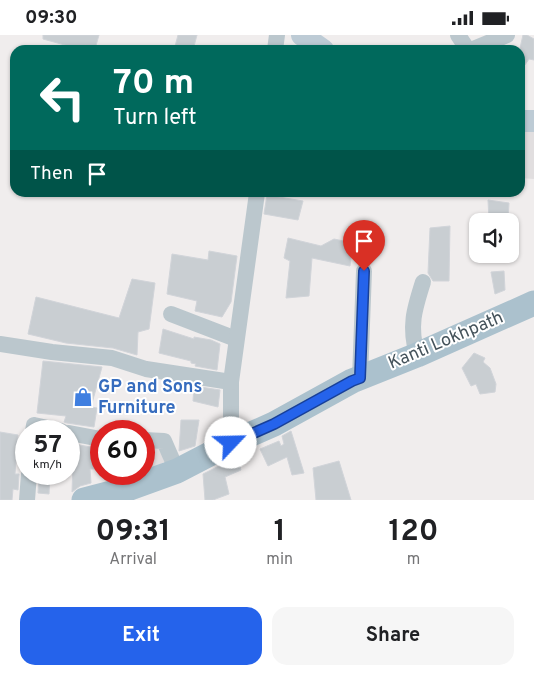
<!DOCTYPE html>
<style>
:root{--surface:#fff;--page:#f6f6f6;--text:#202124;--muted:#757577;--accent:#2563eb}
body{margin:0;font-family:Overpass,sans-serif;background:var(--page);color:var(--text);height:100vh;display:flex;flex-direction:column;font-size:19px;white-space:nowrap}
*{box-sizing:border-box;margin:0}
p{font-size:16px;color:var(--muted)}
.icon{flex:none;width:28px;height:28px;fill:none;stroke:currentColor;stroke-width:2;stroke-linecap:round;stroke-linejoin:round}
.map{position:relative;height:465px;overflow:hidden}
.panel{display:flex;flex-direction:column;background:var(--surface);flex:1}
.panel>*{flex:none}
.hud{position:absolute;left:10px;top:10px;width:515px;height:152px;border-radius:15px;box-shadow:0 1px 4px #0004;background:#00695c;color:#fff;overflow:hidden}
.controls{position:absolute;left:469px;top:178px;display:grid;gap:10px}
.controls a{display:grid;place-items:center;width:50px;height:50px;border-radius:10px;background:var(--surface);box-shadow:0 1px 4px #0004;font-size:25px}
.speed{position:absolute;left:15px;top:385px;display:flex;gap:10px;font-size:25px;font-weight:700;text-align:center}
.speed>*{display:grid;place-content:center;width:65px;height:65px;border-radius:50%;background:var(--surface);box-shadow:0 1px 4px #0004;line-height:1}
.speed small{font-size:12px;font-weight:400}
.speed .limit{border:8px solid #d22;background:#fff;color:#111}
.pin{position:absolute;display:grid;place-items:center;width:42px;height:42px;color:#fff;margin:-51px -21px;border-radius:50% 50% 50% 0;rotate:-45deg;box-shadow:0 0 5px #0007}
.pin .icon{rotate:45deg}
.me{position:absolute;width:55px;margin:-28px;rotate:66deg;stroke-linejoin:round;filter:drop-shadow(0 0 4px #0008)}
.turn{display:flex;align-items:center;gap:18px;height:105px;padding:0 20px;font-size:22px}
.turn .icon{width:65px;height:65px;stroke-width:2.5}
.turn b{display:block;font-size:35px;line-height:42px}
.then{display:flex;align-items:center;height:48px;padding:0 20px;background:#0003;gap:10px;font-size:19px}
.eta{display:flex;justify-content:space-evenly;align-items:center;height:85px;text-align:center}
.eta b{font-size:30px;font-weight:700;line-height:35px}
.cta{display:flex;gap:10px;margin-top:auto;padding:10px 20px}
.cta a{flex:1;height:58px;border-radius:15px;background:var(--accent);color:#fff;font-size:20px;font-weight:700;line-height:58px;text-align:center}
.cta a+a{background:var(--page);color:var(--text)}
.status{display:flex;justify-content:space-between;align-items:center;height:35px;padding:0 25px;background:var(--surface);direction:ltr}
.status svg{height:14px;fill:currentColor}
.map>svg:first-child{display:block}
.education{fill:#e1dedf}
.building{fill:#c9ced2;stroke:#d1d4d9}
.lines{fill:none;stroke-linecap:round;stroke-linejoin:round}
.minor{stroke:#bbc7cd;stroke-width:16}
.secondary{stroke:#bdcbd5;stroke-width:22}
.primary{stroke:#abc1cd;stroke-width:25}
.route-casing{stroke:#184099;stroke-width:12}
.route{stroke:#2563eb;stroke-width:9}
.labels{text-anchor:middle;dominant-baseline:central;stroke-width:4;stroke-linejoin:round;paint-order:stroke}
.street-label{font-size:18px;fill:#45535b;stroke:#fff}
.shop-label{font-size:18px;font-weight:bold;fill:#366cbe;stroke:#fff;text-anchor:start}
</style>
<div class="status"><b>09:30</b><svg viewBox="0 0 49 12"><path d="M0 12V9h3v3zM5 12V6h3v6zM10 12V3h3v9zM15 12V0h3v12zM26 1h20v11H26zM47 4h2v5h-2z"/></svg></div>
<div class="map">
<svg width="534" height="465" viewBox="0 0 534 465">
<rect width="100%" height="100%" fill="#f0eded"/>
<g class="education">
<path d="M523 89 534 91V144L521 143Z"/>
<path d="M144 407H161L164 427 144 438Z"/>
</g>
<g class="building">
<path d="M43 0H99L95 14 85 10 83 15 43 4Z"/>
<path d="M178 0H197L193 15H174Z"/>
<path d="M523 0H527L534 4V25L529 24 520 37V13Z"/>
<path d="M267 160 303 166 298 185 264 179Z"/>
<path d="M488 165 509 168 508 186H489Z"/>
<path d="M450 191 449 246H433L428 238 430 193Z"/>
<path d="M288 203 321 211 334 204 353 208 350 231 312 223 309 261 286 263 290 226 284 223Z"/>
<path d="M209 216 237 221 231 267 222 282 195 276 197 266 167 259 172 219 208 225Z"/>
<path d="M504 236 505 255 495 259 491 237Z"/>
<path d="M132 244 155 248 149 294 138 297 137 320 113 313 66 308 28 299 36 262 119 283Z"/>
<path d="M163 294 194 304V302L211 305 220 309 217 335 195 331 196 329 191 328V326L159 318Z"/>
<path d="M474 318 485 323 483 327 490 333 496 349 495 357 480 359 476 349 471 351 462 333Z"/>
<path d="M43 326 102 332 91 372 97 373 94 392 67 388 64 387 66 381 37 378Z"/>
<path d="M194 351 220 355 218 372 193 366Z"/>
<path d="M181 385H199L195 411 179 416Z"/>
<path d="M291 396 304 438 292 440 287 422 268 431 260 414 279 406 281 411 284 409 282 401Z"/>
<path d="M0 397 18 400 15 439H19L18 455 13 454 12 465H0Z"/>
<path d="M69 408 101 414V434H90L91 448 80 451 72 457 73 427H69Z"/>
<path d="M237 422 241 435 225 442 229 459 213 465H205L203 439Z"/>
<path d="M339 426 351 465H316L313 433Z"/>
<path d="M39 439H50L49 459 38 458Z"/>
</g>
<g class="lines">
<g class="minor">
<path d="M458 0 468 15"/>
<path d="M275 15 277 0"/>
<path d="M471 15 507 0"/>
<path d="M171 279 236 304"/>
<path d="M0 309 52 317 112 323 146 334 231 347V408"/>
<path d="M417 320C409 291 414 275 423 247"/>
<path d="M360 343 364 236"/>
<path d="M231 347 257 158"/>
<path d="M33 396 34 390 61 396"/>
<path d="M69 398 101 404"/>
<path d="M144 405 164 406 177 436"/>
<path d="M27 465 29 439"/>
</g>
<g class="secondary">
<path d="M302 0 323 15"/>
<path d="M520 86H534"/>
</g>
<path class="primary" d="M84 465 130 453 177 436 231 408 274 389 352 346 417 320 534 268"/>
</g>
<g class="lines">
<g class="route-casing">
<path id="route" d="M231 408 274 389 352 346 360 343 364 236"/>
</g>
<use href="#route" class="route"/>
</g>
<defs>
<g id="shop-bare" transform="scale(1.5)"><path d="M-5-2.5h2.3a2.7 3.5 0 0 1 5.4 0H5L5.5 6h-11ZM-1.5-2.5h3a1.5 2.3 0 0 0-3 0Z" fill="#3f7fe0" stroke="#fff" stroke-width="2.5" paint-order="stroke"/></g>
</defs>
<g fill-rule="evenodd">
<use href="#shop-bare" x="83" y="362"/>
</g>
<g class="labels">
<g class="street-label">
<text transform="translate(446 306) rotate(-23)">Kanti Lokhpath</text>
</g>
<g class="shop-label">
<text x="98" y="352">GP and Sons<tspan x="98" dy="21">Furniture</tspan></text>
</g>
</g>
</svg>
<div class="controls">
<a><svg class="icon" aria-label="sound" viewBox="0 0 24 24"><path d="M4 9h4l5-4v14l-5-4H4zM17 9q2 3 0 6"/></svg></a>
</div>
<div class="speed"><div>57<small>km/h</small></div><div class="limit">60</div></div>
<div class="pin" style="left:364px;top:236px;background:#d93025"><svg class="icon" aria-label="arrive" viewBox="0 0 24 24"><path d="M6 21V4h12l-3 4 3 4H6"/></svg></div>
<svg class="me" style="left:231px;top:408px" viewBox="-20 -20 40 40"><circle r="19" fill="#fff"/><path d="M0-13L10 11 0 6-10 11z" fill="#2563eb"/></svg>
<div class="hud">
<div class="turn"><svg class="icon" aria-label="left" viewBox="0 0 24 24"><path d="M17 20v-9H6M10 6l-5 5 5 5"/></svg><div><b>70 m</b>Turn left</div></div>
<div class="then">Then<svg class="icon" aria-label="arrive" viewBox="0 0 24 24"><path d="M6 21V4h12l-3 4 3 4H6"/></svg></div>
</div>
</div>
<section class="panel">
<div class="eta">
<div><b>09:31</b><p>Arrival</p></div>
<div><b>1</b><p>min</p></div>
<div><b>120</b><p>m</p></div>
</div>
<div class="cta"><a>Exit</a><a>Share</a></div>
</section>
